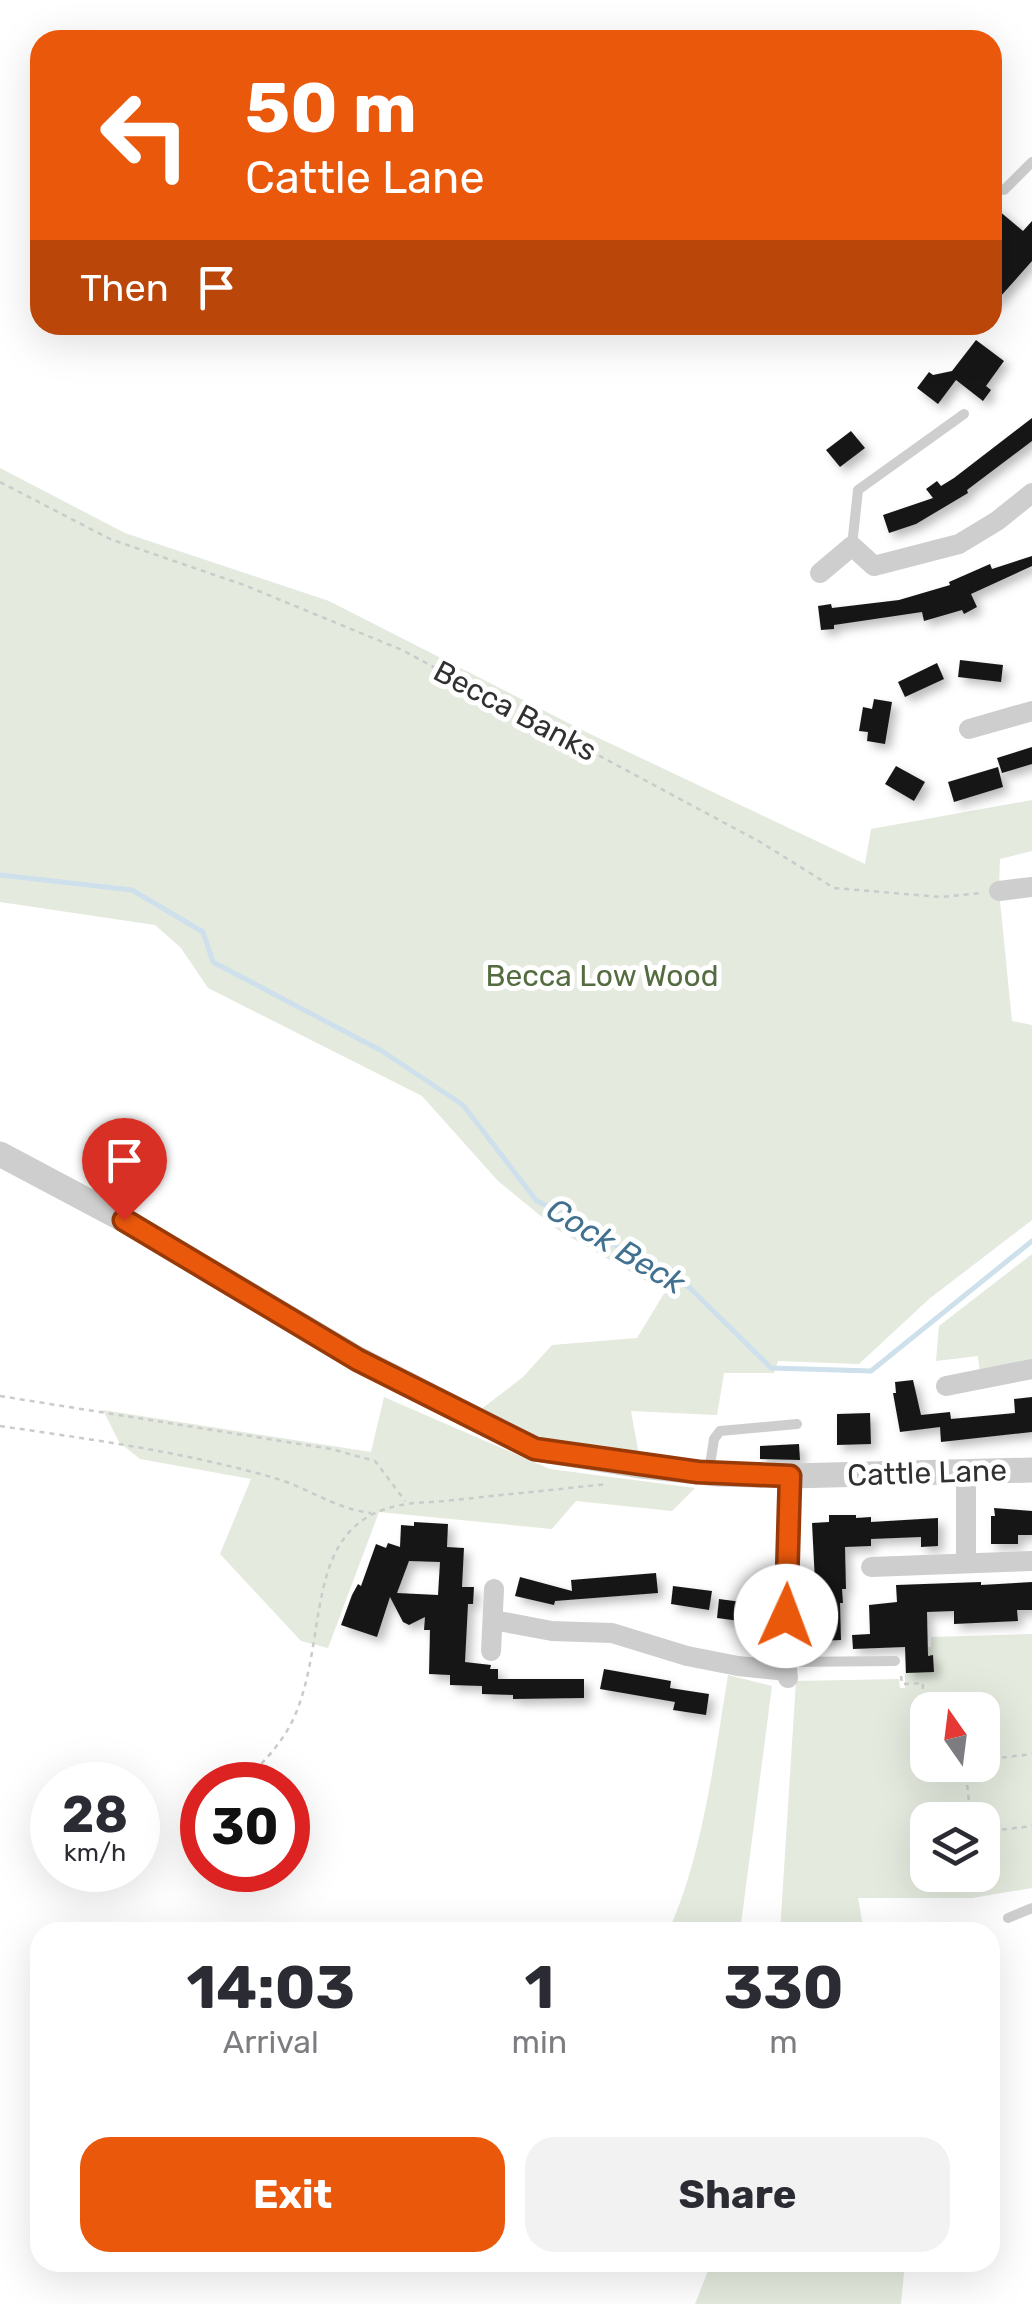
<!DOCTYPE html>
<style>
:root{--surface:#fff;--page:#f2f2f3;--text:#2b2b33;--muted:#7c7c81;--accent:#ea580c}
body{margin:0;font-family:Rubik,sans-serif;background:var(--page);color:var(--text);height:100vh;display:flex;flex-direction:column;font-size:38px;white-space:nowrap}
*{box-sizing:border-box;margin:0}
p{font-size:32px;color:var(--muted)}
.icon{flex:none;width:55px;height:55px;fill:none;stroke:currentColor;stroke-width:2;stroke-linecap:round;stroke-linejoin:round}
.map{position:relative;flex:1;overflow:hidden}
.drawer{position:absolute;left:30px;top:1922px;width:970px;height:350px;display:flex;flex-direction:column;background:var(--surface);border-radius:30px;box-shadow:0 10px 40px #0002}
.drawer>*{flex:none}
.top-card{position:absolute;left:30px;top:30px;width:972px;height:305px;border-radius:30px;box-shadow:0 10px 40px #0002;background:#ea580c;color:#fff;overflow:hidden}
.needle{width:65px;rotate:346deg}
.fabs{position:absolute;left:910px;top:1692px;display:grid;gap:20px}
.fabs a{display:grid;place-items:center;width:90px;height:90px;border-radius:20px;background:var(--surface);box-shadow:0 10px 40px #0002;font-size:50px}
.speed{position:absolute;left:30px;top:1762px;display:flex;gap:20px;font-size:50px;font-weight:700;text-align:center}
.speed>*{display:grid;place-content:center;width:130px;height:130px;border-radius:50%;background:var(--surface);box-shadow:0 10px 40px #0002;line-height:1}
.speed small{font-size:25px;font-weight:400}
.speed .limit{border:15px solid #d22;background:#fff;color:#111}
.pin{position:absolute;display:grid;place-items:center;width:85px;height:85px;color:#fff;margin:-102px -42px;border-radius:50% 50% 50% 0;rotate:-45deg;box-shadow:0 0 10px #0007}
.pin .icon{rotate:45deg}
.me{position:absolute;width:110px;margin:-55px;rotate:2deg;stroke-linejoin:round;filter:drop-shadow(0 0 8px #0008)}
.turn{display:flex;align-items:center;gap:35px;height:210px;padding:0 50px;font-size:45px}
.turn .icon{width:130px;height:130px;stroke-width:2.5}
.turn b{display:block;font-size:70px;line-height:85px}
.then{display:flex;align-items:center;height:95px;padding:0 50px;background:#0003;gap:20px;font-size:38px}
.eta{display:flex;justify-content:space-evenly;align-items:center;height:170px;text-align:center}
.eta b{font-size:60px;font-weight:700;line-height:70px}
.primary-button{display:flex;gap:20px;margin-top:auto;padding:20px 50px}
.primary-button a{flex:1;height:115px;border-radius:30px;background:var(--accent);color:#fff;font-size:40px;font-weight:700;line-height:115px;text-align:center}
.primary-button a+a{background:var(--page);color:var(--text)}
.map>svg:first-child{display:block}
.green{fill:#e4eade;fill-rule:evenodd}
.lines{fill:none;stroke-linecap:round;stroke-linejoin:round}
.stream{stroke:#cee0ec;stroke-width:5}
.building{fill:#181818;fill-rule:evenodd;filter:url(#shadow)}
.path{stroke:#cbcbcb;stroke-width:2.5;stroke-dasharray:5 5;stroke-linecap:butt}
.service{stroke:#cecece;stroke-width:10}
.minor{stroke:#cecece;stroke-width:20}
.tertiary{stroke:#cecece;stroke-width:25}
.route-casing{stroke:#983908;stroke-width:25}
.route{stroke:#ea580c;stroke-width:18}
.labels{text-anchor:middle;dominant-baseline:central;stroke-width:10;stroke-linejoin:round;paint-order:stroke}
.street-label{font-size:30px;fill:#313131;stroke:#fff}
.park-label{font-size:30px;fill:#546c40;stroke:#fff}
.water-label{font-size:32px;font-style:italic;fill:#427190;stroke:#fff}
</style>
<div class="map">
<svg width="1032" height="2304" viewBox="0 0 1032 2304">
<defs>
<filter id="shadow"><feDropShadow dx="5.5" dy="5.5" stdDeviation="5" flood-color="#0004"/></filter>
</defs>
<rect width="100%" height="100%" fill="#fff"/>
<g class="green">
<path d="M0 468 125 533 329 601 586 732 865 864 871 829 1032 800V851L1000 859 999 891 1012 1021 1032 1025V1220L929 1299 859 1364 778 1361 774 1373H724L717 1415 631 1411 641 1466 535 1449 471 1417 523 1377 552 1345 637 1338 665 1292 558 1230 498 1181 422 1096 208 988 181 948 155 925 0 902Z"/>
<path d="M1032 1254V1363L980 1375 978 1356 936 1361 939 1326Z"/>
<path d="M384 1397 550 1469 695 1488 672 1511 576 1501 552 1529 379 1512 328 1648 301 1641 220 1554 251 1479 140 1459 119 1442 103 1410 371 1452Z"/>
<path d="M1032 1634V1888L972 1898H858L864 1932H780L796 1681 899 1679 900 1688H905V1647H931V1637ZM928 1710H982V1765H928ZM928 1820H982V1875H928Z"/>
<path d="M728 1675 772 1686 740 1932H668C702 1859 715 1755 728 1675Z"/>
<path d="M711 2263H905L901 2304H695Z"/>
</g>
<g class="lines">
<path class="stream" d="M0 875 132 890 203 932 213 962 382 1051 463 1105 536 1200 690 1288 771 1368 871 1371 1032 1241"/>
</g>
<g class="building">
<path d="M992 205 1023 231 1032 221V261L992 306V266L998 259 992 255Z"/>
<path d="M976 340 1004 361 986 386 991 390 983 401 956 380 938 404 917 388 929 372 933 375 952 371Z"/>
<path d="M1032 418V441L967 490 968 493 916 524 889 533 883 515 933 498 926 489 937 481 941 486 954 478Z"/>
<path d="M851 431 865 448 840 467 826 450Z"/>
<path d="M1032 556V566L971 594 977 607 964 614 962 610 924 621 922 612 834 625V629L821 630 818 606 831 604 832 608 899 600 950 585 949 582 990 564 992 569Z"/>
<path d="M960 660 1003 665 1001 682 958 677Z"/>
<path d="M937 663 944 679 905 697 898 682Z"/>
<path d="M874 699 892 702 885 744 867 741 868 732 859 731 863 707 872 709Z"/>
<path d="M1032 747V764L1002 773 997 758Z"/>
<path d="M896 766 925 782 914 801 885 784Z"/>
<path d="M998 767 1003 787 954 802 948 782Z"/>
<path d="M913 1380 921 1415 950 1412 951 1419 1015 1413 1014 1399 1032 1397V1432L941 1442 940 1427 900 1432 893 1393H896L895 1382Z"/>
<path d="M870 1413 871 1444 837 1445V1414Z"/>
<path d="M799 1444 800 1460 760 1459V1446Z"/>
<path d="M994 1508 1032 1511V1535H1018V1544H991V1516H995Z"/>
<path d="M829 1515H856V1518L871 1517V1522L938 1518V1546L921 1547V1537L871 1539V1546L845 1547 846 1589H842L843 1603H840L841 1640 818 1641 812 1523 829 1522Z"/>
<path d="M414 1522 448 1524 447 1547 464 1548 462 1587H474L473 1604H468L465 1662 491 1665 490 1669H498V1679H584V1698L513 1699V1695L482 1694V1686L450 1685V1675L429 1674 430 1630H424L425 1617 409 1625 403 1622 390 1597 377 1637 341 1625 352 1595 358 1584 361 1586 376 1544 386 1548 388 1543 400 1547 401 1525 414 1526ZM409 1561 440 1562 438 1595 397 1593Z"/>
<path d="M656 1573 658 1593 555 1601 554 1605 515 1596 520 1577 572 1591 571 1580Z"/>
<path d="M981 1582V1585L1032 1582V1610H1017L1018 1621 954 1624V1611L927 1612 928 1656 933 1655 934 1672 906 1673 905 1647 853 1649 852 1635 870 1634 869 1605 897 1602 896 1585Z"/>
<path d="M673 1586 712 1591 709 1610 671 1604Z"/>
<path d="M719 1599 757 1604 755 1623 717 1618Z"/>
<path d="M604 1669 671 1681 670 1688 709 1694 706 1715 673 1710 675 1702 600 1689Z"/>
</g>
<g class="lines">
<g class="path">
<path d="M0 482 110 539 244 585 402 650 762 843 834 888 941 897 982 893"/>
<path d="M0 1396 331 1449 375 1461 405 1501"/>
<path d="M0 1426C90 1439 183 1452 271 1477 305 1486 335 1509 371 1513"/>
<path d="M901 1676 902 1684 923 1683 920 1767 939 1765"/>
<path d="M982 1760 1032 1754"/>
<path d="M965 1765 971 1820"/>
<path d="M240 1785C263 1763 284 1742 296 1713 333 1622 296 1503 434 1502L608 1484"/>
<path d="M982 1832 1032 1826"/>
</g>
<g class="service">
<path d="M1004 190 1032 162"/>
<path d="M852 546 858 490 964 414"/>
<path d="M709 1472 714 1439 720 1431 797 1424"/>
<path d="M786 1662 895 1661"/>
<path d="M1008 1918 1032 1908"/>
</g>
<g class="minor">
<path d="M820 573 852 546 874 566 959 544 997 521 1032 493"/>
<path d="M969 729 1032 711"/>
<path d="M999 891 1032 887"/>
<path d="M946 1386 1032 1369"/>
<path d="M966 1561V1473"/>
<path d="M871 1567 1032 1561"/>
<path d="M493 1620 552 1631 612 1633 687 1656 738 1666 787 1671"/>
<path d="M491 1651 494 1589"/>
<path d="M788 1678 785 1652 790 1476"/>
</g>
<path class="tertiary" d="M0 1154 124 1220 358 1359 535 1449 641 1466 717 1474 790 1476 1032 1470"/>
</g>
<g class="lines">
<g class="route-casing">
<path id="route" d="M124 1220 358 1360 535 1449 698 1472 790 1476 786 1616"/>
</g>
<use href="#route" class="route"/>
</g>
<g class="labels">
<g class="street-label">
<text transform="translate(515 711) rotate(28)">Becca Banks</text>
<text transform="translate(927 1473) rotate(-2)">Cattle Lane</text>
</g>
<g class="park-label">
<text x="602" y="976">Becca Low Wood</text>
</g>
<g class="water-label">
<text transform="translate(616 1246) rotate(31)">Cock Beck</text>
</g>
</g>
</svg>
<div class="fabs">
<a><svg class="needle" viewBox="-14 -14 28 28"><path d="M0-13l5 13h-10z" fill="#e53935"/><path d="M0 13l5-13h-10z" fill="#7c7c81"/></svg></a>
<a><svg class="icon" aria-label="layers" viewBox="0 0 24 24"><path d="M12 4l9 5-9 5-9-5zM3 14l9 5 9-5"/></svg></a>
</div>
<div class="speed"><div>28<small>km/h</small></div><div class="limit">30</div></div>
<div class="pin" style="left:124px;top:1220px;background:#d93025"><svg class="icon" aria-label="arrive" viewBox="0 0 24 24"><path d="M6 21V4h12l-3 4 3 4H6"/></svg></div>
<svg class="me" style="left:786px;top:1616px" viewBox="-20 -20 40 40"><circle r="19" fill="#fff"/><path d="M0-13L10 11 0 6-10 11z" fill="#ea580c"/></svg>
<div class="top-card">
<div class="turn"><svg class="icon" aria-label="left" viewBox="0 0 24 24"><path d="M17 20v-9H6M10 6l-5 5 5 5"/></svg><div><b>50 m</b>Cattle Lane</div></div>
<div class="then">Then<svg class="icon" aria-label="arrive" viewBox="0 0 24 24"><path d="M6 21V4h12l-3 4 3 4H6"/></svg></div>
</div>
<section class="drawer">
<div class="eta">
<div><b>14:03</b><p>Arrival</p></div>
<div><b>1</b><p>min</p></div>
<div><b>330</b><p>m</p></div>
</div>
<div class="primary-button"><a>Exit</a><a>Share</a></div>
</section>
</div>
